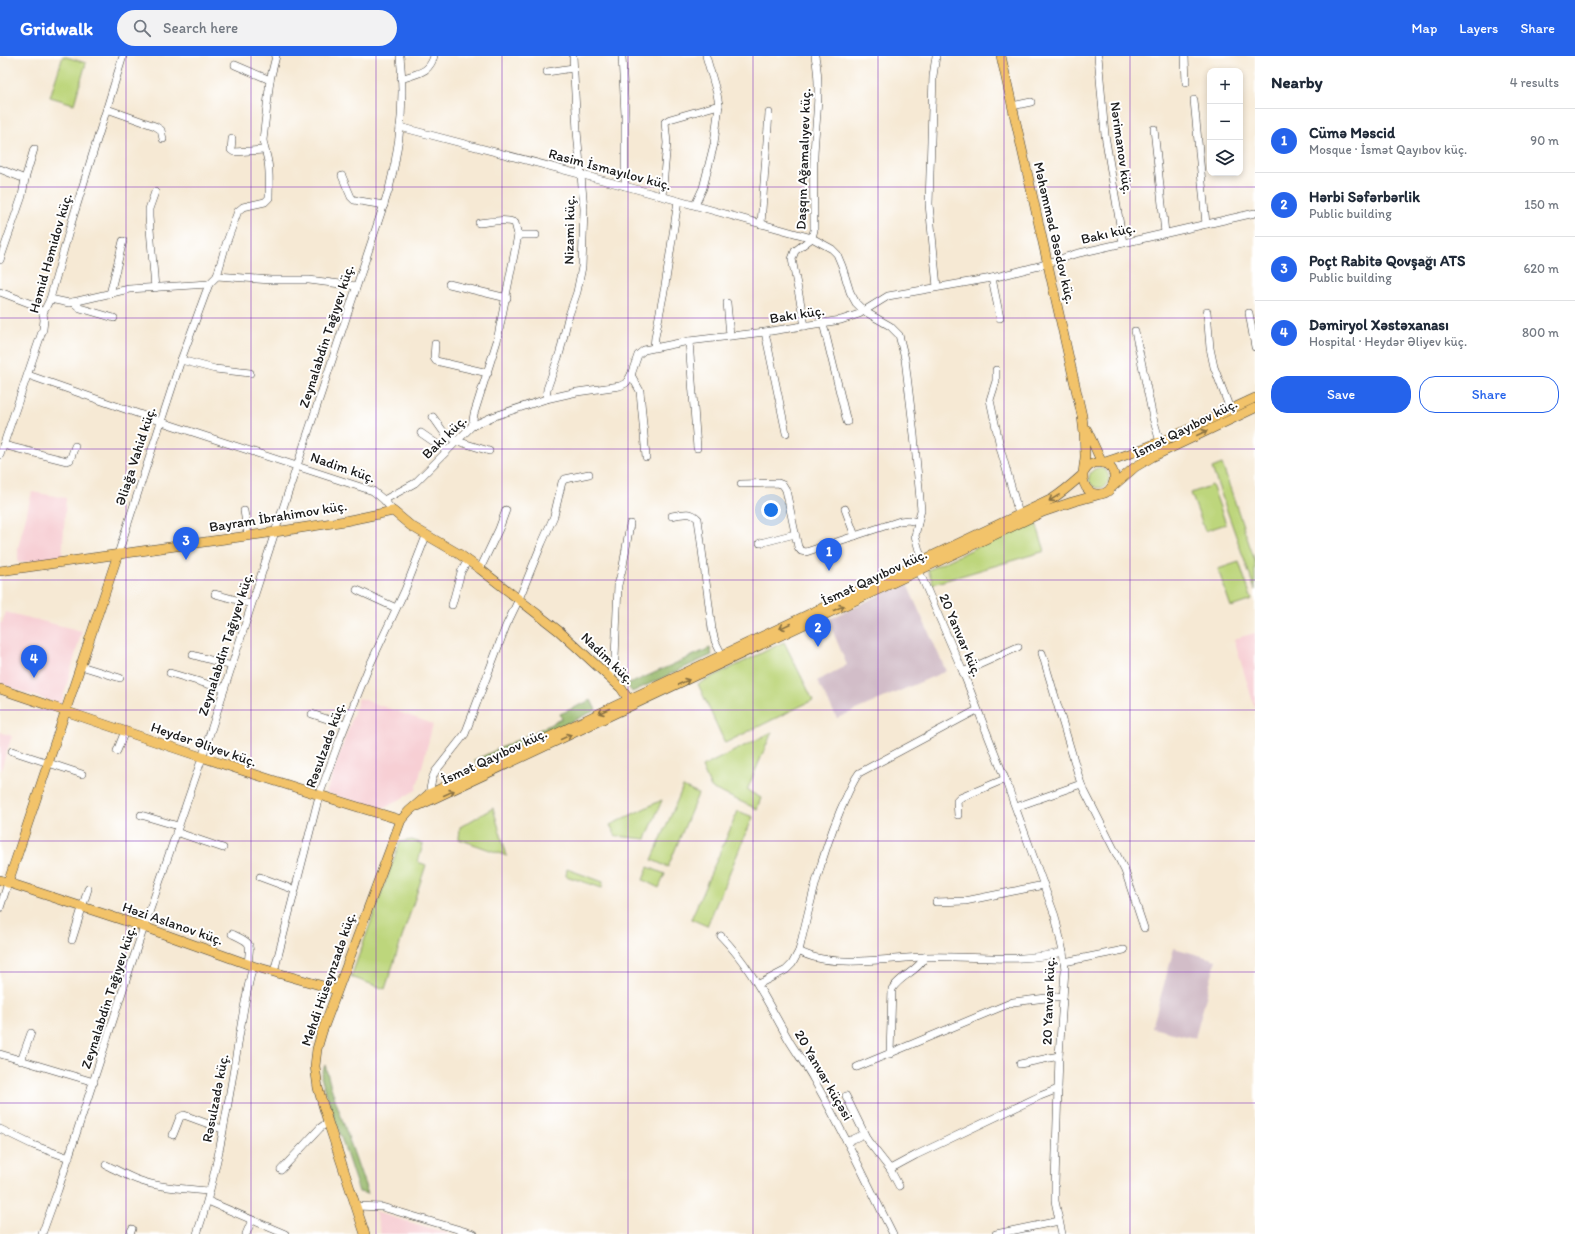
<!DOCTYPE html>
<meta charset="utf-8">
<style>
:root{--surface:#fff;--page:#f2f2f3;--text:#1f2937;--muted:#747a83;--line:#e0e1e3;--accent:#2563eb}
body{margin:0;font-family:Itim,sans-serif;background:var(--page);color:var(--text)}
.controls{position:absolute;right:12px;top:12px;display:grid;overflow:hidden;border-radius:8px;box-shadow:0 2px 6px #0003}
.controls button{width:36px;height:36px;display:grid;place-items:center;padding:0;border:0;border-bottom:1px solid var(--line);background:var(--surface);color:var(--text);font:20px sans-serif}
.you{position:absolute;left:771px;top:454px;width:14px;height:14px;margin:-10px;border:3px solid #fff;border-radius:50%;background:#1a73e8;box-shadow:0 0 0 6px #1a73e833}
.badge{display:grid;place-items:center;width:26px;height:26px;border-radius:50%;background:var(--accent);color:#fff;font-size:13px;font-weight:700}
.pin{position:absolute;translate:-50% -33px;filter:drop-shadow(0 1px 2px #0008)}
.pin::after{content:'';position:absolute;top:21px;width:14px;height:12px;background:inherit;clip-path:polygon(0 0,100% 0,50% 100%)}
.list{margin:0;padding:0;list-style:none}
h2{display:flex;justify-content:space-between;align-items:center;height:52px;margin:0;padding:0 16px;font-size:17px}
h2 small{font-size:13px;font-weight:400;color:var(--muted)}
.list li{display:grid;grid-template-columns:26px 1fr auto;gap:12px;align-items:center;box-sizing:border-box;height:64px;padding:0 16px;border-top:1px solid var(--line)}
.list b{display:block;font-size:15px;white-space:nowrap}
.list p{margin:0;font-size:13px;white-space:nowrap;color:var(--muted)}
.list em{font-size:13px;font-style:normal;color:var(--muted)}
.actions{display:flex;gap:8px;padding:12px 16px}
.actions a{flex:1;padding:9px 0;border:1px solid var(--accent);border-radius:16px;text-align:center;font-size:14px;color:var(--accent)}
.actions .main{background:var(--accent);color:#fff}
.icon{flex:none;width:22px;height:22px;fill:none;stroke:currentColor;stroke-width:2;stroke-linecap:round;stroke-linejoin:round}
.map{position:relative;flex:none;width:1255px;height:1178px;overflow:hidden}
header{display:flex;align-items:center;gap:24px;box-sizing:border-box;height:56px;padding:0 20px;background:var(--accent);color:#fff}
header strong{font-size:19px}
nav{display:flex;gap:22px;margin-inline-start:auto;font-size:14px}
.search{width:280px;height:36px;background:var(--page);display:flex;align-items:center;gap:10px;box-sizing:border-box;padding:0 14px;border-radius:22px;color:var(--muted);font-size:15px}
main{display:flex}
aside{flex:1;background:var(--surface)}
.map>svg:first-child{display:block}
</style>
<header>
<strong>Gridwalk</strong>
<div class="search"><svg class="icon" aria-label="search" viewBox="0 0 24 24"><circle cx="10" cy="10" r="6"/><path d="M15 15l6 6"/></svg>Search here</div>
<nav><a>Map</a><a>Layers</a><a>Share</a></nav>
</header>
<main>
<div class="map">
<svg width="1255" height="1178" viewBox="0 0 1255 1178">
<rect width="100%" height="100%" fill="#fff"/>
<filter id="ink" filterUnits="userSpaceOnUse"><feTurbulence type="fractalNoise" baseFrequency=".025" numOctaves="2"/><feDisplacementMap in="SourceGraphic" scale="8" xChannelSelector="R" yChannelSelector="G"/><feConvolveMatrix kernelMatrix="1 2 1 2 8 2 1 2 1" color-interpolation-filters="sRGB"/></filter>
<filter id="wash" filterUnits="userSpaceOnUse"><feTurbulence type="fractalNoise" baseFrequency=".012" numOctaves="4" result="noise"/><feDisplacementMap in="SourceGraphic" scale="16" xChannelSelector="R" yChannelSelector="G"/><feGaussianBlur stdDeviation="0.9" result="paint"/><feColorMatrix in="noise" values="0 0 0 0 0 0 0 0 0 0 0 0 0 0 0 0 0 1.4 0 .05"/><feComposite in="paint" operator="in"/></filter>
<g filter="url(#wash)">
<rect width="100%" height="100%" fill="#f6e9d4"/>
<g fill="#f7cfd4">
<path d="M32,436L66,442L62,502L18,507V492Z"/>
<path d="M5,556L82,575L61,649L0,628V567H2Z"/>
<path d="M1255,577V653L1234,583Z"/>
<path d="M359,642L433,668L416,734L383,753L326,737Z"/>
<path d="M0,676L12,680L0,716Z"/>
<path d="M375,1156L451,1178H381Z"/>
</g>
<g fill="#d2bdc8">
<path d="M906,526L946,615L837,662L817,625L847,609L828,564Z"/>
<path d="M1174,892L1216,904L1195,982L1152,972Z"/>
</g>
<g fill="#bdd67b" stroke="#6c794c">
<path d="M63,0L86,7L74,48L50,41Z"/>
<path d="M1222,408L1255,505V534L1212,412Z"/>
<circle cx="1099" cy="422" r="10"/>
<path d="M1212,429L1226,468L1205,475L1191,437Z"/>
<path d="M1035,464L1045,495L933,528L928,514Z"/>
<path d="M1239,506L1252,544L1231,551L1218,513Z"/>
<path d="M784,586L813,644L725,687L698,628Z"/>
<path d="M772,676L747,734L761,742L757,753L711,732L702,711Z"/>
<path d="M683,731L698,738L668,811L652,804Z"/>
<path d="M662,744L646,783L616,780L610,769Z"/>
<path d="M493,752L507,800L459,783L460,771Z"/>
<path d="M738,755L753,761L707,870L691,863Z"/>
<path d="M412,784L423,788L418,806L426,809L385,933L351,921L400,786Z"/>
<path d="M648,811L665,818L659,832L643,824Z"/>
<path d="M567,813L603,826L602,832L566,820Z"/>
</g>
<g fill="#96b76b" stroke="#596a44">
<path d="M710,592L712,599L632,636L627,629Z"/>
<path d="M591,644L596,654L477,710L475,704L562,663L560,658Z"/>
<path d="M325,1009L331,1031L368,1138L359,1136L321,1021Z"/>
</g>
</g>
<g filter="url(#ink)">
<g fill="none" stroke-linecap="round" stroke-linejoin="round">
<defs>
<g id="minor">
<path d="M622,0L625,59V130"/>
<path d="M936,0L933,20L929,148L937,231"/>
<path d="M1098,0L1105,79L1123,187"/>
<path d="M1185,0L1186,27"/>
<path d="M235,9L270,24"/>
<path d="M547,16L573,12"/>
<path d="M401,23C417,17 429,18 434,0"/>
<path d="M1194,44L1206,168"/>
<path d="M1012,50L1031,46"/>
<path d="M107,53L155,70L161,74L163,83"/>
<path d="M400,71L625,130L794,177L812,182L832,193L837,198L842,210L850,236L856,247L864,255L890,270L899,279L905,303L914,379L921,454L915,480L922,505"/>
<path d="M1154,73L1165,177"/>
<path d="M232,83L231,94L234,96L264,94"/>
<path d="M0,113L25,123"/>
<path d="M342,120L351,141L354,144L384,149"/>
<path d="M662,140L667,87L665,66L670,63L719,49"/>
<path d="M695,149L703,132L714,88L719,49L717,38L706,0"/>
<path d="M761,168L769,57"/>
<path d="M518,179H536"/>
<path d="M0,204L22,140L25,123L34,93"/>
<path d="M217,220L271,224H309L356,230"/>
<path d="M992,222L1000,262"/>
<path d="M449,228L507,242"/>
<path d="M155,232L149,161V153L155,136"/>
<path d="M0,236L34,249L43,257"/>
<path d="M110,238L123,185"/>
<path d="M50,243L69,247L129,233L209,228"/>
<path d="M73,246L80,252L114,262"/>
<path d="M727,247L730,279"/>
<path d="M1207,256L1210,292L1214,311L1230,353"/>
<path d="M1249,257L1255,291"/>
<path d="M823,267L847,366"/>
<path d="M805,270L792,203L795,195L812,182L814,174C814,149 813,125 814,100C815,66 822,35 815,0"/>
<path d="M1135,275L1153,362L1160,386"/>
<path d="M765,276L786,377"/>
<path d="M689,285L697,392"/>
<path d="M435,288L434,302L436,305L488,317"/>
<path d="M654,291L655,281L665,230L678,145"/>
<path d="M181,304L215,313L250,317"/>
<path d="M996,314V325L990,344L1001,395L1019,458"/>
<path d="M28,319L162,366L373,435L384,444L393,455"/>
<path d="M631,319L640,335L646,401"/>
<path d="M546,343L547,333L560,296L568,262L577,236L582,211L584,153L577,75L573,0"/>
<path d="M433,361L445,378L457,385L489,395"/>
<path d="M472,370L474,358L497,285L518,179L515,167C506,162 490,166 479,167"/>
<path d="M421,377L447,395"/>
<path d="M3,389L67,405L70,404L75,390"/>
<path d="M0,399L43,273L44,264L43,257L50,243L71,168L123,0"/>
<path d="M741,428L778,427L783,429L786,434L798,491L801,495L806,496L900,465L908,464L918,466"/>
<path d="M384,444L415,427L472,370L492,361L546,343L577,336L620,330L626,327L631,319L638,299L644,294L689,285L765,276L841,264L859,258L888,240L992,222L1039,210L1075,198L1255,157"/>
<path d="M845,453L855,480"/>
<path d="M244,455L248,479"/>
<path d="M672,460C682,458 691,455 698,463L712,573L715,585L722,599"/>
<path d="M760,487L795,478"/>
<path d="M118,498L181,304L209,228L217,220L226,188L238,155L243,151L265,146L269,142C269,130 270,118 268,106C267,99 264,92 263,84L270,24L276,0"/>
<path d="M480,513L499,473L506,454"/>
<path d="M919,515L963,616L1005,723L1055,860L1063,896L1065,914L1059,1000L1055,1127V1145L1062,1178"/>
<path d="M357,534L396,552"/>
<path d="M215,538L251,548"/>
<path d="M452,549L461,516L468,504"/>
<path d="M1042,597L1081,728L1125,815L1144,872"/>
<path d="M193,599L232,610"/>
<path d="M81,610L120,622"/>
<path d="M963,616L1018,591"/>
<path d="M170,617L224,633"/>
<path d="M611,623L615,602L618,529L623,510L630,468"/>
<path d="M312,658L345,669"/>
<path d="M12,695L82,718"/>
<path d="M117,695L125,675"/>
<path d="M429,738L432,723L435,716L465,678L506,570L519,543L542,487L554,460L562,426L565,423L589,418"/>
<path d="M1016,751L1081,728"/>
<path d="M141,759L178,770"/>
<path d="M958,759L957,745L960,742L1005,723"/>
<path d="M176,776L223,792"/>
<path d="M260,821L295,834"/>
<path d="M936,846L965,845L1044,829"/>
<path d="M0,852L8,827"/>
<path d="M232,878C253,888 250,886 248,908"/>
<path d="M721,880C752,912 768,948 790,986C798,999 807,1011 814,1024C843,1074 867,1127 893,1178"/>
<path d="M72,884L88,833"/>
<path d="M799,895C829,913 890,902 925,901C971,899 1018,908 1063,896"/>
<path d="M1064,906L1124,894"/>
<path d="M274,916L319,740L338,688L368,613L405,534L426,480"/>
<path d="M759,928L786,914L792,908L799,895C810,847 821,801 840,755C846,742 851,728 859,717L977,654"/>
<path d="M0,998L94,1026"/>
<path d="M890,998L892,933C901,919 917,916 925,901"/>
<path d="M21,1005L31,977"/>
<path d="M1020,1008L1059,1000"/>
<path d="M857,1011L1013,946L1063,940"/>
<path d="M846,1040L868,1085L890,1113L899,1130"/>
<path d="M0,1073L33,1089L69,1102"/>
<path d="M173,1079L180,1061L184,1059L222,1073"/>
<path d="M847,1086L864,1078"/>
<path d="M106,1109C117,1114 127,1120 138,1124C160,1132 186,1133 209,1135"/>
<path d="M890,1113L916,1099L1040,1040L1058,1033"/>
<path d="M281,1114L320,1072L328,1066"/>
<path d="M208,1145L285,1178"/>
<path d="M356,1150L382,1151L474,1178"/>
<path d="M42,1178L58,1134L130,912L202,702L275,476L389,133C400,90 405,44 400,0"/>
<path d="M130,1178L132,1173"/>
<path d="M197,1178C215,1125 225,1067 234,1012C240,978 244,943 253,910"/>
<path d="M246,1178L252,1164"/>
<path d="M996,1178L1059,1165"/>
</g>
<g id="major">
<path d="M1087,374L1102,407C1156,391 1205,365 1255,342"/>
<path d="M1112,431L1135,411L1152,401L1255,352"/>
<path d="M0,515L275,476L345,465L393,455L411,470L459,498L480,513L559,575L621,632L631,647"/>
<path d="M0,633C133,678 266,724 401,764"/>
<path d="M418,750L1043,456L1072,446L1101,438"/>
<path d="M0,824L144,871L253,910L337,934"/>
<path d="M8,827L118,498"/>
<path d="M365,1178L328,1066L318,1032L315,1010L317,993L322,976L401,764L409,755L429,738L1052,443C1063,436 1072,428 1081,420C1084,417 1085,413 1089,410C1093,407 1098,406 1103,407C1121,412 1116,440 1097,438C1091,438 1086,433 1084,427C1081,419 1085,408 1085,400C1085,386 1084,373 1082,360L1001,0"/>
</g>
</defs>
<use href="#minor" stroke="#3d3b38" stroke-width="8"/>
<use href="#major" stroke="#3d3b38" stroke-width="10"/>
<use href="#minor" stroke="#fff" stroke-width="7"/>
<use href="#major" stroke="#f2c36a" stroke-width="9"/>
</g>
<defs><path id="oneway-shaft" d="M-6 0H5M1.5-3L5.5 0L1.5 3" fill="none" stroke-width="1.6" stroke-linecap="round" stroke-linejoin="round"/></defs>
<g stroke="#877043">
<use href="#oneway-shaft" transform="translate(1202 377) rotate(-25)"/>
<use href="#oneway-shaft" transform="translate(1054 442) rotate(149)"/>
<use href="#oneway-shaft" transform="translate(839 552) rotate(-25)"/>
<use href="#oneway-shaft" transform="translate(785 570) rotate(155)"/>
<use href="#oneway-shaft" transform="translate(684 626) rotate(-25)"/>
<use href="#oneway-shaft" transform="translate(604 655) rotate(155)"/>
<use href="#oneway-shaft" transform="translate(566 681) rotate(-25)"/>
<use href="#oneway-shaft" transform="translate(449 737) rotate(-25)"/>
</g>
</g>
<path fill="none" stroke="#7b2cbf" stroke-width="1" stroke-opacity="0.55" d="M126,0V1178M251,0V1178M376,0V1178M502,0V1178M628,0V1178M753,0V1178M878,0V1178M1004,0V1178M1130,0V1178M0,131H1255M0,262H1255M0,393H1255M0,524H1255M0,654H1255M0,785H1255M0,916H1255M0,1047H1255"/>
<g text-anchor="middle" stroke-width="4" stroke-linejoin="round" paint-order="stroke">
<g font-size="14" fill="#1c1c1c" stroke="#fff">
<text transform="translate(1122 92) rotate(82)" y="5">Nərimanov küç.</text>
<text transform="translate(803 103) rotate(-88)" y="5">Daşqın Ağamalıyev küç.</text>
<text transform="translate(610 113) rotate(15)" y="5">Rasim İsmayılov küç.</text>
<text transform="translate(569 174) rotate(-89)" y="5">Nizami küç.</text>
<text transform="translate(1055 177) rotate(77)" y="5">Məhəmməd Əsədov küç.</text>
<text transform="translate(1108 177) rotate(-13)" y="5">Bakı küç.</text>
<text transform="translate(50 197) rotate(-74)" y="5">Həmid Həmidov küç.</text>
<text transform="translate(797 258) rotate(-9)" y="5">Bakı küç.</text>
<text transform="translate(326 280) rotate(-72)" y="5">Zeynalabdin Tağıyev küç.</text>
<text transform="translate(1185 372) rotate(-27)" y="5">İsmət Qayıbov küç.</text>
<text transform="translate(444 381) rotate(-44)" y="5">Bakı küç.</text>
<text transform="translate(135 400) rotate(-72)" y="5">Əliağa Vahid küç.</text>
<text transform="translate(343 411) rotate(19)" y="5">Nadim küç.</text>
<text transform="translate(278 460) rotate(-9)" y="5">Bayram İbrahimov küç.</text>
<text transform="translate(874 521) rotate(-25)" y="5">İsmət Qayıbov küç.</text>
<text transform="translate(961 579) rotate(67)" y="5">20 Yanvar küç.</text>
<text transform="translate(225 588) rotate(-72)" y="5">Zeynalabdin Tağıyev küç.</text>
<text transform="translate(608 602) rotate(44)" y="5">Nadim küç.</text>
<text transform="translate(204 688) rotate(19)" y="5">Heydər Əliyev küç.</text>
<text transform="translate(325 689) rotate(-70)" y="5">Rəsulzadə küç.</text>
<text transform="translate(494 700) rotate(-25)" y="5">İsmət Qayıbov küç.</text>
<text transform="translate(173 867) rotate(19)" y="5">Həzi Aslanov küç.</text>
<text transform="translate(328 923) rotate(-71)" y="5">Mehdi Hüseynzadə küç.</text>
<text transform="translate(108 941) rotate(-72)" y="5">Zeynalabdin Tağıyev küç.</text>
<text transform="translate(1048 945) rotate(-88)" y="5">20 Yanvar küç.</text>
<text transform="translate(824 1019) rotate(60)" y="5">20 Yanvar küçəsi</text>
<text transform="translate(215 1042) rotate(-79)" y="5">Rəsulzadə küç.</text>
</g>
</g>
</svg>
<div class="controls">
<button>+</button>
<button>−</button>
<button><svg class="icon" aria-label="layers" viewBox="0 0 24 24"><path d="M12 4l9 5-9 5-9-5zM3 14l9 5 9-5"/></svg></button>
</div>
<div class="you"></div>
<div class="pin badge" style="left:829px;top:515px">1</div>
<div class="pin badge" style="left:818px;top:591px">2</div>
<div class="pin badge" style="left:186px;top:504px">3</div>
<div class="pin badge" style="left:34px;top:622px">4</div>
</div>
<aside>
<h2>Nearby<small>4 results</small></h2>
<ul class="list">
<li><span class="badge">1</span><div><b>Cümə Məscid</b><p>Mosque · İsmət Qayıbov küç.</p></div><em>90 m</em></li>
<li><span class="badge">2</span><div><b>Hərbi Səfərbərlik</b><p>Public building</p></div><em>150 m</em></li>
<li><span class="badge">3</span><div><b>Poçt Rabitə Qovşağı ATS</b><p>Public building</p></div><em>620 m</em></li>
<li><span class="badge">4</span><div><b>Dəmiryol Xəstəxanası</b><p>Hospital · Heydər Əliyev küç.</p></div><em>800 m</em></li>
</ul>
<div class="actions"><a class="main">Save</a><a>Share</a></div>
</aside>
</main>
